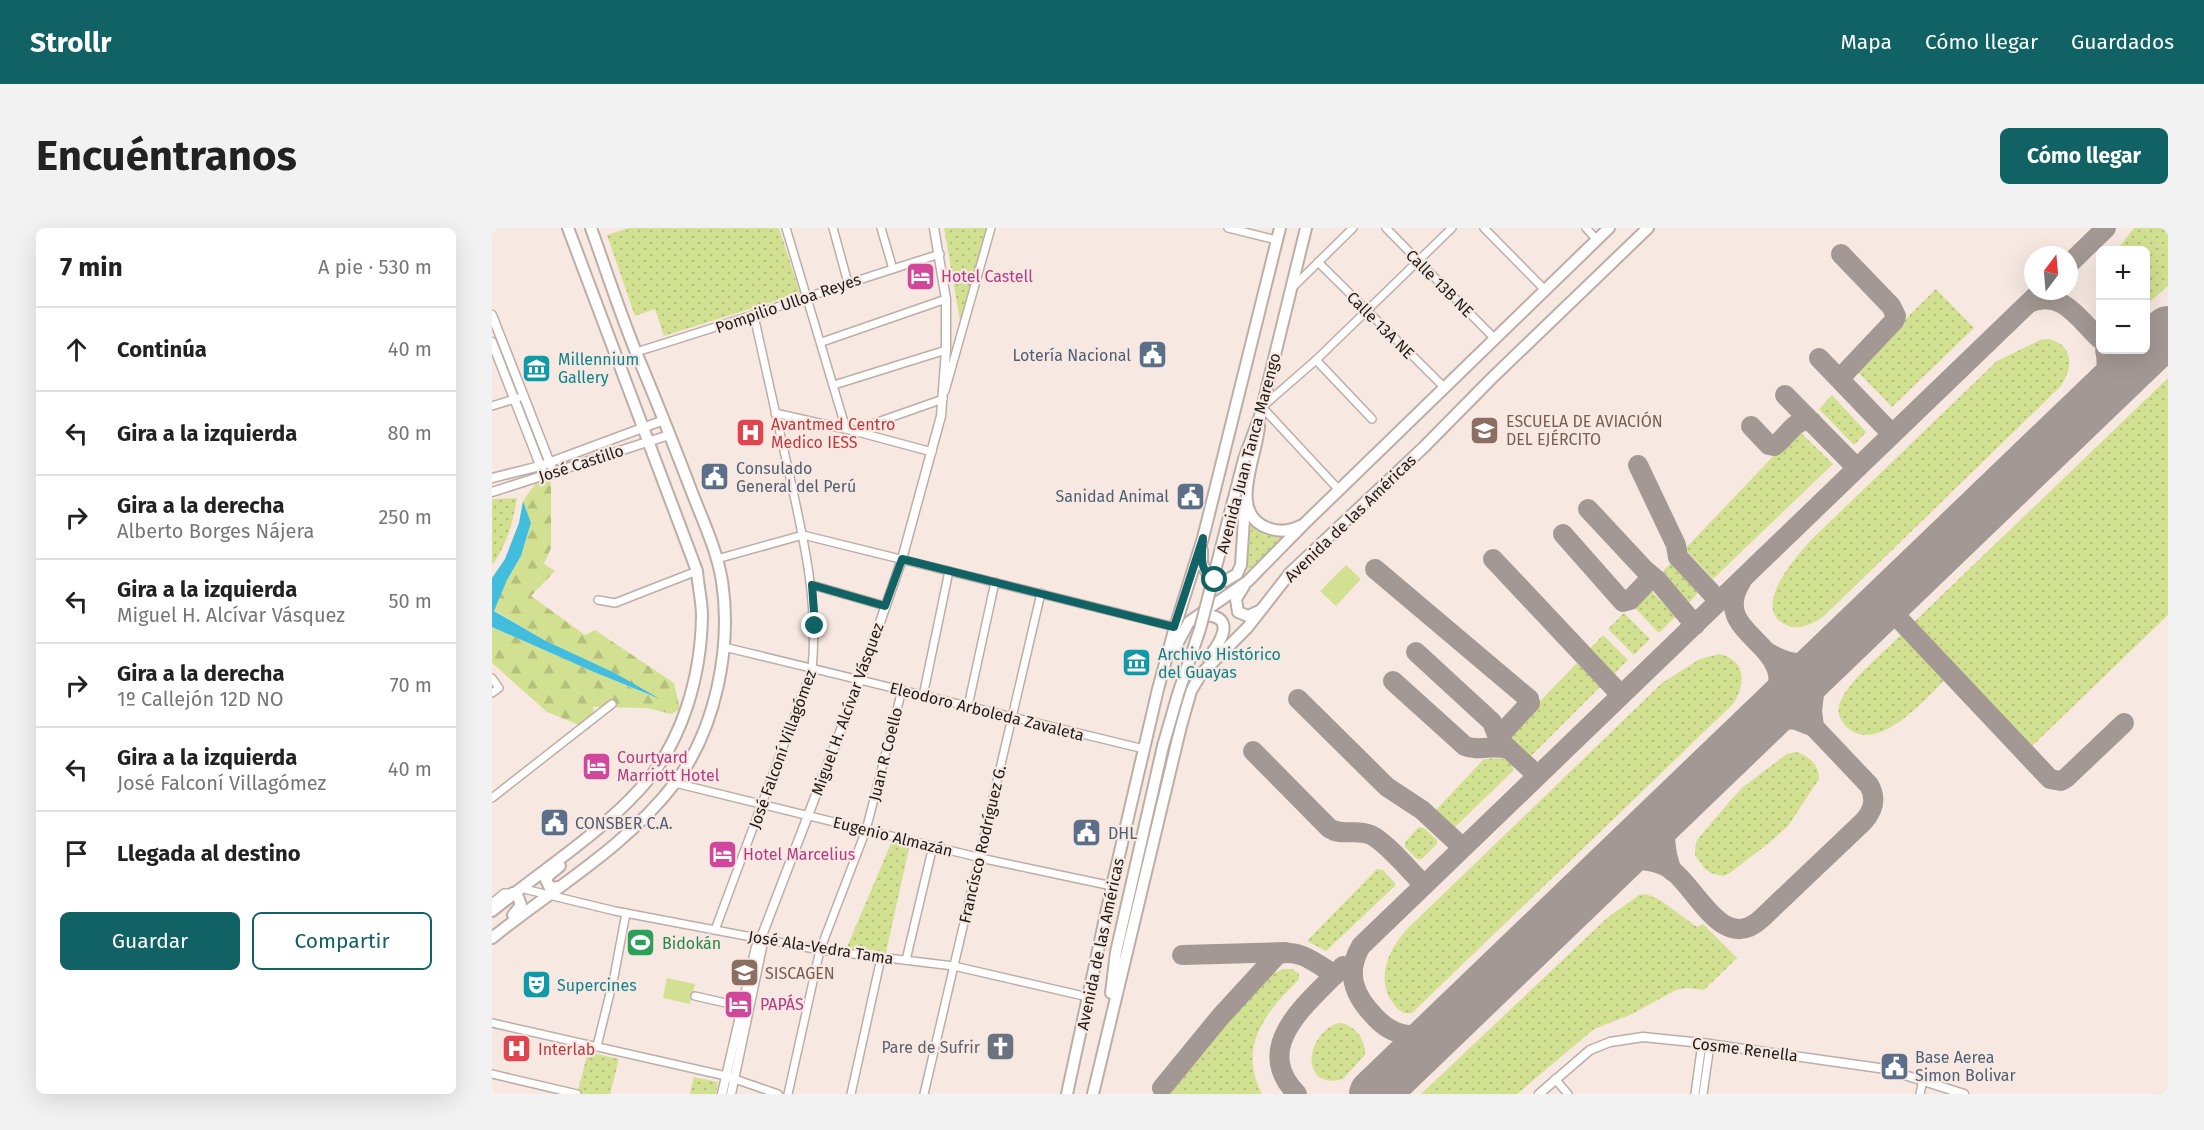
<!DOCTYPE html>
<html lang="es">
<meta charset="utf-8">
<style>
:root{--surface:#fff;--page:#f2f2f2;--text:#222;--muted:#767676;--line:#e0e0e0;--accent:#116264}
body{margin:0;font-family:"Fira Sans",sans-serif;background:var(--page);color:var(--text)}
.controls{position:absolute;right:18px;top:18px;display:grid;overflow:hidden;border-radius:9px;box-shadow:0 6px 24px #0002}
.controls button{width:54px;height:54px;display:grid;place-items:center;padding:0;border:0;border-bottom:2px solid var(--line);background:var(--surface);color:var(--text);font:30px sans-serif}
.compass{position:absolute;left:1532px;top:18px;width:54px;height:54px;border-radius:50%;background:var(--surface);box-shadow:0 6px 24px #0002;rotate:16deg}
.stop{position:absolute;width:18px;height:18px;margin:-14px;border:4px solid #116264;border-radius:50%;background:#fff}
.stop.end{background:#116264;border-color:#fff;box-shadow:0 2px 6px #0008}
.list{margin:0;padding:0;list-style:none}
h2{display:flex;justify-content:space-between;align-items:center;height:78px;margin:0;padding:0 24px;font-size:26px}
h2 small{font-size:20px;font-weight:400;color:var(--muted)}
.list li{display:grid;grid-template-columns:39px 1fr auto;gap:18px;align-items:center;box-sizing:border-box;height:84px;padding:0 24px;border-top:2px solid var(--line)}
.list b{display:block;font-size:22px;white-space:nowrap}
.list p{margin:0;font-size:20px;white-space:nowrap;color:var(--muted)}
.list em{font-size:20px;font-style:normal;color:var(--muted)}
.actions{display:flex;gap:12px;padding:18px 24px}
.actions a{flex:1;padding:14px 0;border:2px solid var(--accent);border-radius:9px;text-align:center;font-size:21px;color:var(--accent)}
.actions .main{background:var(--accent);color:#fff}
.icon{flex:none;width:33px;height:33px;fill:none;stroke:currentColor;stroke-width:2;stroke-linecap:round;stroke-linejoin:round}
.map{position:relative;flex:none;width:1676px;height:866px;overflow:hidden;border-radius:9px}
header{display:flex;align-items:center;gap:36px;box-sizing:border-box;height:84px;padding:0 30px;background:var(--accent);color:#fff}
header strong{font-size:28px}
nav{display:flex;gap:33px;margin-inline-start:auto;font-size:21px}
.intro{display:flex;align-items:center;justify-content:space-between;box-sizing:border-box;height:144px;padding:0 36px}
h1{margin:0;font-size:42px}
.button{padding:15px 27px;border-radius:9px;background:var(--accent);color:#fff;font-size:21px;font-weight:700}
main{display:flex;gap:36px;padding:0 36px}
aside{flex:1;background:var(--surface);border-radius:9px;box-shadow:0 6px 24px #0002}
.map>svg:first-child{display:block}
</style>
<header>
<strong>Strollr</strong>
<nav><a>Mapa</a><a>Cómo llegar</a><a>Guardados</a></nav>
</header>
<div class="intro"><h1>Encuéntranos</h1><a class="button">Cómo llegar</a></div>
<main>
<aside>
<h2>7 min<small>A pie · 530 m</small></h2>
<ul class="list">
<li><svg class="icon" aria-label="ahead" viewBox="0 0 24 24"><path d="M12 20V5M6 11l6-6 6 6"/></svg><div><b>Continúa</b></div><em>40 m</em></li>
<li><svg class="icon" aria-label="left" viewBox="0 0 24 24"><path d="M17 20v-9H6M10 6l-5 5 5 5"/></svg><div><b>Gira a la izquierda</b></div><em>80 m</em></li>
<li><svg class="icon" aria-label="right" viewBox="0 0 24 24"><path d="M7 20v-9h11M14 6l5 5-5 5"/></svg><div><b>Gira a la derecha</b><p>Alberto Borges Nájera</p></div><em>250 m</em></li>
<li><svg class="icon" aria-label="left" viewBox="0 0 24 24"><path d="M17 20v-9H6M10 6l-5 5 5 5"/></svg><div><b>Gira a la izquierda</b><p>Miguel H. Alcívar Vásquez</p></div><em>50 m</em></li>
<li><svg class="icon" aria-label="right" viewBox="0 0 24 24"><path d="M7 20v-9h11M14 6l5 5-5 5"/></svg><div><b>Gira a la derecha</b><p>1º Callejón 12D NO</p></div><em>70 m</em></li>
<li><svg class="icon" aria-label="left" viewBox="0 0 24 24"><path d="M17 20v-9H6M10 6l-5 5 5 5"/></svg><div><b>Gira a la izquierda</b><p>José Falconí Villagómez</p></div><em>40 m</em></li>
<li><svg class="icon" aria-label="arrive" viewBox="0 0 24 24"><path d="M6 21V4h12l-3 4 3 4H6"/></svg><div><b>Llegada al destino</b></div></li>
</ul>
<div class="actions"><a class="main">Guardar</a><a>Compartir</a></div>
</aside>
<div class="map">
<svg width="1676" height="866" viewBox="0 0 1676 866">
<defs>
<pattern id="grass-dots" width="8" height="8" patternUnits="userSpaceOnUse" patternTransform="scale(1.5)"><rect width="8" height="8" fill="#d2e191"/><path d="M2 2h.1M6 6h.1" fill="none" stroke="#b4c07c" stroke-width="1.8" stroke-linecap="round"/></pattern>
<pattern id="forest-firs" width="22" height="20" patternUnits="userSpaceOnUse" patternTransform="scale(1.5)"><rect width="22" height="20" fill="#d2e191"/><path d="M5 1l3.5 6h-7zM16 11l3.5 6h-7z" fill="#b4c07c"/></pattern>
</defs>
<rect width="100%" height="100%" fill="#f7e9e1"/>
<path fill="#f2dae6" d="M17,810L36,814L32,833L13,828Z"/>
<g fill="url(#grass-dots)">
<path d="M136,0H287L308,65L172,108L163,81L143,88L115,7Z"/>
<path d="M452,0H495L470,104Z"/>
<path d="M1642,0H1676V58L1654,77V22H1625Z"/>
<path d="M1444,61L1482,100L1400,179L1363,141Z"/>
<path d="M1557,111C1583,118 1581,141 1568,159L1331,389C1319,397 1306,403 1292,396C1259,378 1306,326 1321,310L1505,133L1548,112Z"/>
<path d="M1676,150V387L1538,520L1421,395Z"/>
<path d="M1340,167L1374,204L1362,217L1327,181Z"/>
<path d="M1306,202L1341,236L1221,351L1193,321Z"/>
<path d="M25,270C21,294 15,317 0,337V271Z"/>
<path d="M759,296L771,306L790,310L755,343Z"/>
<path d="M1180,334L1181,338L1205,364V366L1198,374L1196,373L1171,343Z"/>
<path d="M1157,361L1184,388L1167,405L1140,377Z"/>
<path d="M1132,385L1158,411L1142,427L1116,401Z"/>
<path d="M1410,406L1453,452C1431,473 1382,531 1352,496C1345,487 1345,479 1350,470C1361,449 1393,423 1410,406Z"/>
<path d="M1111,407L1136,432L1121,447L1096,423Z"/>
<path d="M1227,426C1255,432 1254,456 1241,476L920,785C911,787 906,782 901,775C883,751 897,721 914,702L1170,455L1208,431Z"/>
<path d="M1085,435L1109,458L1034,533L1011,511Z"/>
<path d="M1303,524C1317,527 1327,537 1327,551L1296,598L1278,614L1238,645L1231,648L1219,645L1213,641L1203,627V620L1205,612L1237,574L1251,559L1295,526Z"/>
<path d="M1009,530L1018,534L1022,542L961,601L942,584L992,531Z"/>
<path d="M927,599L932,600L945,612V616L930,631H925L913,619V614Z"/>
<path d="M400,613L418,616L394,724L355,719Z"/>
<path d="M885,641L891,642L903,655V658L834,723L815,713Z"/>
<path d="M1154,666L1168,672L1205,699L1211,696L1245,730L1212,762L1195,760L1184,762L1138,787L1102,801L1025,866H929L1115,690L1147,667Z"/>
<path d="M791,741H800L807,746V751C774,785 745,817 770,866H668L778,747Z"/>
<path d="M846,795C862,795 874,812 873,827L851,851C809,863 811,808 846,795Z"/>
<path d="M96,824L127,831L118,866H85Z"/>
<path d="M202,849L226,854L224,866H198Z"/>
</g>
<path fill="url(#forest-firs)" d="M59,252V320L52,336L63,343L39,368L93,407L103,402L182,455L188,481L179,486L155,480L101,479L103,492L97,501L55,484L0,435V399L102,444L162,469L123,445L52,412L2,382L15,352L29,328L39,296L31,273L43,256Z"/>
<g fill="#d2e191">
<path d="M854,337L869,351L844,378L828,363Z"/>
<path d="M175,750L203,756L198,776L171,770Z"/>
</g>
<path fill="#43bdde" d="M31,273L39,295L29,328L15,352L2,383L52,412L123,445L168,471L102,444L0,399V350L13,331L27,295Z"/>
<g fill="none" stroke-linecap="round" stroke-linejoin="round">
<g stroke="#a39893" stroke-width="20">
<path d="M1349,26L1399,78L1404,88L1402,93L1352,146L1350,152L1353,157"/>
<path d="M1577,36L1614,0"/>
<path d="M1537,75C1570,60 1587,92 1608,111"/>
<path d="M1654,116L1676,103"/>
<path d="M1327,130L1400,206"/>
<path d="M1293,167L1365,240"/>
<path d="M1599,177C1611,160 1618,143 1613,122"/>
<path d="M1259,198L1277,217L1282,218C1294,211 1304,187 1320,194"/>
<path d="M1146,237L1184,317L1186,329L1227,373"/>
<path d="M1096,281L1152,341L1166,353L1203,397"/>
<path d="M1071,306L1131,374L1138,372L1157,352H1165"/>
<path d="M1001,331L1129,467"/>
<path d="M883,341L1037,471L1038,475L1010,505L1009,515"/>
<path d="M1249,354C1213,412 1324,415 1273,489"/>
<path d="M1392,375L1558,551L1569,553L1574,550L1632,495"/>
<path d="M924,424L1000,494L1007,512L1045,547"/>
<path d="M1277,425C1300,439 1319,438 1342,423"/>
<path d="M901,453L973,518C987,524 1001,516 1016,521"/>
<path d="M806,471L895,559L930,582L970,619"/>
<path d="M1273,489L1304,492L1322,499"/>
<path d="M761,523L837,600C850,609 864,600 879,607C894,614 919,644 932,657"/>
<path d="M1175,584C1172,605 1172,623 1180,643"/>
<path d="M1126,631C1144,632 1166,631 1181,643C1207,664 1232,726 1270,690L1371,594C1381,583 1385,571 1377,557L1322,499L1320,483L1325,440"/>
<path d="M690,727L794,724"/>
<path d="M959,792C946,801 932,808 915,807C902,805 892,799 883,789C862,768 853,745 869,718L1549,63"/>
<path d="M670,860L729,788L785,727C806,719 825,736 843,747"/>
<path d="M805,866C757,817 819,773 851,738"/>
</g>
<path stroke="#a39893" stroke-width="50" d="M882,866L1676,103"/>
<defs>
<g id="minor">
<path d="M294,0L354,201"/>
<path d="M341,0L356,55"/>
<path d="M389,0L401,41"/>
<path d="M736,0L785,12"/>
<path d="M894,0L1003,111"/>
<path d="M992,0L1053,62"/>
<path d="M1094,0L1105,12"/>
<path d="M826,34L953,160"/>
<path d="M800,60L861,0"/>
<path d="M330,114L454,71"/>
<path d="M144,124C246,93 346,58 448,26"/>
<path d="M824,132L880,191"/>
<path d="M342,157L454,122"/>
<path d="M453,163L499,0"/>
<path d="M0,178L26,170"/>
<path d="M283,185L362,203L440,224"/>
<path d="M363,202L451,171"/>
<path d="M847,262L770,179L824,132L960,0"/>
<path d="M225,331L311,307L683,399"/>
<path d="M320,357L393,378"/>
<path d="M106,372L123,375L205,343"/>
<path d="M232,419L652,521"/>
<path d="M0,450L7,460L0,465"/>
<path d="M431,468L457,343"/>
<path d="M476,478L503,354"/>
<path d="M183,555L493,631L620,658"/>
<path d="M0,570L120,476"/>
<path d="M28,660L123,683L328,722L462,738L596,769"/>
<path d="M0,675L12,665H21"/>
<path d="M223,702L320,441C327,371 310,304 295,236C284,187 273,137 262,88"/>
<path d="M414,732L441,618"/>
<path d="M203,768L251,779"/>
<path d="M0,795L234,848L286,866"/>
<path d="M105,818L122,749L134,685"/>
<path d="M0,846L85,866"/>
<path d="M1063,851L1076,866"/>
<path d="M296,866L328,722L374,602L410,462"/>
<path d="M359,866L389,730"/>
<path d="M432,866L549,365"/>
<path d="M1203,866L1210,815"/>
<path d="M1211,866L1218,817"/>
<path d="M1428,866L1431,852"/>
</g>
<g id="tertiary">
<path d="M0,87L59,238"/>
<path d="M0,114L50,242"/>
<path d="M0,250L48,238L172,192"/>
<path d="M0,264L177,207"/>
<path d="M230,866L264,719L269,710L368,452L410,331L449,188L454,122V71L442,0"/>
<path d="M239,866L270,719L269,711"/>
<path d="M1047,866L1098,822L1118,814L1151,809L1210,815L1394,841L1472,866"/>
</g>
<g id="primary">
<path d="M767,198C765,229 735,286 776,300C787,304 797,304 808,298"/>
<path d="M752,231L768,188L814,0"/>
<path d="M710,322V336L718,350L733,353L745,346L749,337L753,276"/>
<path d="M752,358L744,371L746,384L756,388L767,383"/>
<path d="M706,390C722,384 738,391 729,410C726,417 721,424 716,430"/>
<path d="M682,422L697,394L756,353L813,295L1117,0"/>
<path d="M67,659L58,660L54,652L57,647L68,638"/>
<path d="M21,665L26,669L29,677L21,687"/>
<path d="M0,683C49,643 105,608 148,561C190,516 209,449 210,388C210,373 206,358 205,343L76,0"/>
<path d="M0,710C62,660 134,619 183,555C224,501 240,419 230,353C225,323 212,295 201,267C185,225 168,182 151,141C131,95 116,47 99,0"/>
<path d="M619,765L624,724L671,518"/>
<path d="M575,866L620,658L666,461L683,399L711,310L788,0"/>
<path d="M601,866L689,498L699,463L709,446L755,400L798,345L932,219L1000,150L1156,0"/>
</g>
</defs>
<use href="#minor" stroke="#bcaea7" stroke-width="10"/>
<use href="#tertiary" stroke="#bcaea7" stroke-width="11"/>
<use href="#primary" stroke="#bcaea7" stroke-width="14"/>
<use href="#minor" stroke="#fff" stroke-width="7"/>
<use href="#tertiary" stroke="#fff" stroke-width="8"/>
<use href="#primary" stroke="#fff" stroke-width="10"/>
<defs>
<path id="primary-bridge" d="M671,518L686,466L708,401L752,231"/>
</defs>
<use href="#primary-bridge" stroke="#bcaea7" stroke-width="14" stroke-linecap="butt"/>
<use href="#primary-bridge" stroke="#fff" stroke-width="10"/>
</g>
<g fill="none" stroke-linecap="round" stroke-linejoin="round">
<path stroke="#116264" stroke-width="8" d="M323,398L320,357L393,378L410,331L682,399L711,310C710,326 706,344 723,352"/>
</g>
<defs>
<symbol id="hotel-square" viewBox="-11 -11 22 22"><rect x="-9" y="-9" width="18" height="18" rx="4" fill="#d1479c" stroke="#f7e9e1"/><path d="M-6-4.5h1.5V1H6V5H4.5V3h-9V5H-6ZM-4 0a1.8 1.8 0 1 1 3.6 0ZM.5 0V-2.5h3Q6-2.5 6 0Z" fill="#fff"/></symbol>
<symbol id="civic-square" viewBox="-11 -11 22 22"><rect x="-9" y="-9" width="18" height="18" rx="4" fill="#5c6f8a" stroke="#f7e9e1"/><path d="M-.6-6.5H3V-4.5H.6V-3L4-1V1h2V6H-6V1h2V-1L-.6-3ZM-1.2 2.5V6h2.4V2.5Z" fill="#fff"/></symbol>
<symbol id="museum-square" viewBox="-11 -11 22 22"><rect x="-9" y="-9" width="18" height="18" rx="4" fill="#0f9aa8" stroke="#f7e9e1"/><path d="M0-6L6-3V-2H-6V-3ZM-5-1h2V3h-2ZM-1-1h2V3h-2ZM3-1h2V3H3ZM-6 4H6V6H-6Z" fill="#fff"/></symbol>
<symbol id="school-square" viewBox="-11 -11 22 22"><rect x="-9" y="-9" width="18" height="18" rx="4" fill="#8d6e63" stroke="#f7e9e1"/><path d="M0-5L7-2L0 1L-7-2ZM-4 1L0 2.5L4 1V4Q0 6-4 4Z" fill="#fff"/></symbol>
<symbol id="hospital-square" viewBox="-11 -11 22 22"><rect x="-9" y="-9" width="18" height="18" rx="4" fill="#e0444e" stroke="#f7e9e1"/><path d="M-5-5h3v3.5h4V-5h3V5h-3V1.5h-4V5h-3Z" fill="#fff"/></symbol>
<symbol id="stadium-square" viewBox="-11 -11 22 22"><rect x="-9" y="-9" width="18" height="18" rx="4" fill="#2e9e5b" stroke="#f7e9e1"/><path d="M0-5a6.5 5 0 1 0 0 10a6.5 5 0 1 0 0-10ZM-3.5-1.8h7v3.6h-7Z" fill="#fff"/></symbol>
<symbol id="theatre-square" viewBox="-11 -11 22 22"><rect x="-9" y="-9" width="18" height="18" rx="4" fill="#0f9aa8" stroke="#f7e9e1"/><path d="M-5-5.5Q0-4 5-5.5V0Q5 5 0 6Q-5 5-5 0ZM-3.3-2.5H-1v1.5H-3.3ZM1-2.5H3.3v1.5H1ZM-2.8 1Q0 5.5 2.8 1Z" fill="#fff"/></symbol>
<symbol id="church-square" viewBox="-11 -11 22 22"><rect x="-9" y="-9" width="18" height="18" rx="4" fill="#6b7280" stroke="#f7e9e1"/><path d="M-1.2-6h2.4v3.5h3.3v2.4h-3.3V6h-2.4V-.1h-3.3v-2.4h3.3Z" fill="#fff"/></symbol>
</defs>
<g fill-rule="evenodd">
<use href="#hotel-square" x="412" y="32" width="33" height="33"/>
<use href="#civic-square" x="644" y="110" width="33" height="33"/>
<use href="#museum-square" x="28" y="124" width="33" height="33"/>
<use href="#school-square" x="976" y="186" width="33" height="33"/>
<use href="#hospital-square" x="242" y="188" width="33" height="33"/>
<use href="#civic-square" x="206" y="232" width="33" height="33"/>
<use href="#civic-square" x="682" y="252" width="33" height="33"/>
<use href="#museum-square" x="628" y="418" width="33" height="33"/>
<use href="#hotel-square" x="88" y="522" width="33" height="33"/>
<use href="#civic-square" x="46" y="578" width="33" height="33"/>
<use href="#civic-square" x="578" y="588" width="33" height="33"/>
<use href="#hotel-square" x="214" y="610" width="33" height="33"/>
<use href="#stadium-square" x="132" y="698" width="33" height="33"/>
<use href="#school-square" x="236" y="728" width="33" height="33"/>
<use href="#theatre-square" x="28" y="740" width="33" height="33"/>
<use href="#hotel-square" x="230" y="760" width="33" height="33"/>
<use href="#church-square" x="492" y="802" width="33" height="33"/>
<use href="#hospital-square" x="8" y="804" width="33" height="33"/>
<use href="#civic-square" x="1386" y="822" width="33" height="33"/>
</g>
<g text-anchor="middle" stroke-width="4.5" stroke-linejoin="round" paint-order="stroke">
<g font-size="16" fill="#b23c85" stroke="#f7e9e1" text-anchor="start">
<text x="449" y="54">Hotel Castell</text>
<text x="125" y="535">Courtyard<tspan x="125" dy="18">Marriott Hotel</tspan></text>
<text x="251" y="632">Hotel Marcelius</text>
<text x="268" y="782">PAPÁS</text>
</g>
<g font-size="16" fill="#201b19" stroke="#f7e9e1">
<text transform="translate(948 55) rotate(45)" y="6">Calle 13B NE</text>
<text transform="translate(296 75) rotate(-19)" y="6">Pompilio Ulloa Reyes</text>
<text transform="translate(889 97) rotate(45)" y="6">Calle 13A NE</text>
<text transform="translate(756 225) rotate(-75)" y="6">Avenida Juan Tanca Marengo</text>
<text transform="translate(89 235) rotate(-18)" y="6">José Castillo</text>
<text transform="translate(858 290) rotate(-44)" y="6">Avenida de las Américas</text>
<text transform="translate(355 481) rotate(-70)" y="6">Miguel H. Alcívar Vásquez</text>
<text transform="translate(495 483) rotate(14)" y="6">Eleodoro Arboleda Zavaleta</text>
<text transform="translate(290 521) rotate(-70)" y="6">José Falconí Villagómez</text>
<text transform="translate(393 526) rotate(-76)" y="6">Juan R Coello</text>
<text transform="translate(401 608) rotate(14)" y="6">Eugenio Almazán</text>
<text transform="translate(490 616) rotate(-77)" y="6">Francísco Rodríguez G.</text>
<text transform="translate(608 716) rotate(-78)" y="6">Avenida de las Américas</text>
<text transform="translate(329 719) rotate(9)" y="6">José Ala-Vedra Tama</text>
<text transform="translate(1253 821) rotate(7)" y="6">Cosme Renella</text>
</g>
<g font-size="16" fill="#4e5e75" stroke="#f7e9e1" text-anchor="start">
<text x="639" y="133" text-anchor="end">Lotería Nacional</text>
<text x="244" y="246">Consulado<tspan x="244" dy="18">General del Perú</tspan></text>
<text x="677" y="274" text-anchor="end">Sanidad Animal</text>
<text x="83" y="601">CONSBER C.A.</text>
<text x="616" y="611">DHL</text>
<text x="1423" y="835">Base Aerea<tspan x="1423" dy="18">Simon Bolivar</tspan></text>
</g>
<g font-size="16" fill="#0d838f" stroke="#f7e9e1" text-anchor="start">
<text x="66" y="137">Millennium<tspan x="66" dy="18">Gallery</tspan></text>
<text x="666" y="432">Archivo Histórico<tspan x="666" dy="18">del Guayas</tspan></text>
<text x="65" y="763">Supercines</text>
</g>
<g font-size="16" fill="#785e54" stroke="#f7e9e1" text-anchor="start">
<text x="1014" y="199">ESCUELA DE AVIACIÓN<tspan x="1014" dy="18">DEL EJÉRCITO</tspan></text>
<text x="273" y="751">SISCAGEN</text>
</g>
<g font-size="16" fill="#be3a42" stroke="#f7e9e1" text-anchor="start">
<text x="279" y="202">Avantmed Centro<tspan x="279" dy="18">Medico IESS</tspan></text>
<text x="46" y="827">Interlab</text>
</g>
<g font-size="16" fill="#27864d" stroke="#f7e9e1" text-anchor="start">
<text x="170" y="721">Bidokán</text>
</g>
<g font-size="16" fill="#5b616d" stroke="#f7e9e1" text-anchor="end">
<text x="488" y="825">Pare de Sufrir</text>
</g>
</g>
</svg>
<div class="controls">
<button>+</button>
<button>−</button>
</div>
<svg class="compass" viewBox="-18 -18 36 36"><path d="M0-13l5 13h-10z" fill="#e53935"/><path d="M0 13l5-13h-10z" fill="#767676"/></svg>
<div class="stop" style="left:723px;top:352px"></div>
<div class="stop end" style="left:323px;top:398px"></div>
</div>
</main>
